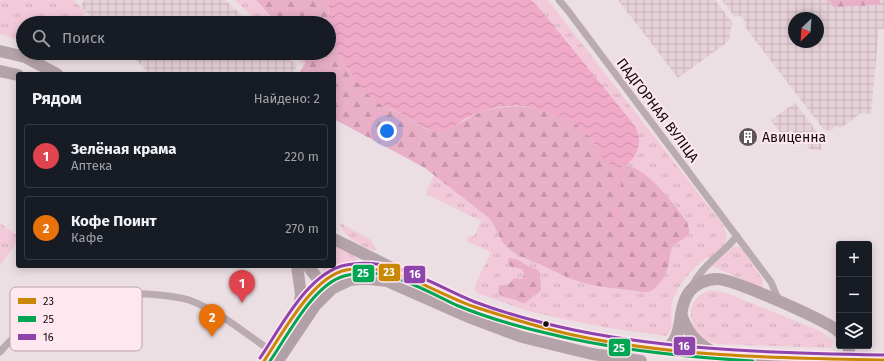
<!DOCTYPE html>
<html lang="ru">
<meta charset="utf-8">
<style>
:root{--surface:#171b24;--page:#242831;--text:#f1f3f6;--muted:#9ea1a6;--line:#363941;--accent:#8c9099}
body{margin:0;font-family:"Fira Sans",sans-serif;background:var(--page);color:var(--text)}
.controls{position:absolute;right:12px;bottom:12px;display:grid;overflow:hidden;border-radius:4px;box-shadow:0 2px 10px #0003}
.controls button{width:36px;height:36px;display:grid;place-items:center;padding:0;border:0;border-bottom:1px solid var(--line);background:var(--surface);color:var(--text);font:20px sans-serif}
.compass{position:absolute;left:788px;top:12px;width:36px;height:36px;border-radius:50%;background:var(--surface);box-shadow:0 2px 10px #0003;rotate:205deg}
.you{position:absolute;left:387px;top:131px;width:14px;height:14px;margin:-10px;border:3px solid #fff;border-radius:50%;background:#1a73e8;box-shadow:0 0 0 6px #1a73e833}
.badge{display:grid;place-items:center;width:26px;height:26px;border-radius:50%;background:var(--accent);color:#fff;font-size:13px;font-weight:700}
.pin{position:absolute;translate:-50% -33px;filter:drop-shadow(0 1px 2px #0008)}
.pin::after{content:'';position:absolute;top:21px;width:14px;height:12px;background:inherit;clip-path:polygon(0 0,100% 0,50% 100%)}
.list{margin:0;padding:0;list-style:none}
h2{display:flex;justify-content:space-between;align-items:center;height:52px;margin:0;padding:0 16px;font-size:17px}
h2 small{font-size:13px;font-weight:400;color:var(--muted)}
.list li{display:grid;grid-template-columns:26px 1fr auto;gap:12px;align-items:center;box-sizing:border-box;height:64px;margin:0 8px 8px;padding:0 8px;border:1px solid var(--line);border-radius:4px}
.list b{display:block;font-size:15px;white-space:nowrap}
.list p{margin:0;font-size:13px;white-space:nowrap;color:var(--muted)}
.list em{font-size:13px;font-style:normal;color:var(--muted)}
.icon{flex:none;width:22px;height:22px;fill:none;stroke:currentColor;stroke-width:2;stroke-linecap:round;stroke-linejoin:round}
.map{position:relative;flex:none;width:884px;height:361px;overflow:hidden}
.search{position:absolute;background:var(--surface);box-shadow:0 2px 10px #0003;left:16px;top:16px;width:320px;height:44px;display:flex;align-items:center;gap:10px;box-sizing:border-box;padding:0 14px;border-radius:22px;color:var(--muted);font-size:15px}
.panel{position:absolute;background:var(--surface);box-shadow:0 2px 10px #0003;left:16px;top:72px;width:320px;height:196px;border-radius:4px}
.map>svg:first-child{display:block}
</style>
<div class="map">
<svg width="884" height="361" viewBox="0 0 884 361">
<defs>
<pattern id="industrial-grid" width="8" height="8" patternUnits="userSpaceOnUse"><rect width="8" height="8" fill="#e7d1d8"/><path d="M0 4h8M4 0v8" fill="none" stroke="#c5b2b8"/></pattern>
<pattern id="grass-tufts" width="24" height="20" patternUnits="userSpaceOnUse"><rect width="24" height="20" fill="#f2c9d9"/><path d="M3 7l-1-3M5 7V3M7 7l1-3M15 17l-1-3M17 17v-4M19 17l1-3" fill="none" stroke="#cfabb9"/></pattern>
<pattern id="forest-firs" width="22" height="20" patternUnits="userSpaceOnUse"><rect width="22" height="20" fill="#e8afc6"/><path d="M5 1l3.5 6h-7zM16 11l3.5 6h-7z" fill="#c695a9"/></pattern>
<pattern id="water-waves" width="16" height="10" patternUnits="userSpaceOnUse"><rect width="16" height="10" fill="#f0aac8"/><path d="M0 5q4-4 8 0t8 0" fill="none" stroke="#cd91ab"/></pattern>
</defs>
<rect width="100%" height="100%" fill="#ecdfe3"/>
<g fill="url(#industrial-grid)" fill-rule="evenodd">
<path d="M85,0H225L250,23H98L80,6Z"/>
<path d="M618,0H715L732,22L729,41L678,78Z"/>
<path d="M722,0H829L833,7L880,5V0H884V29H879L871,114L861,113L841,128L836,126L831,131L824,130L745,27V21L739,15L735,17ZM794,18H818V42H794Z"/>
<path d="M129,53H283L297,66L292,74H150Z"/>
<path d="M795,103L821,137V150L810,149L804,141L802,143L791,130L782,136L771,120Z"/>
</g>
<g fill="url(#grass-tufts)">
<path d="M0,0H73L86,12L76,23H23V42L0,34Z"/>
<path d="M235,0H256L276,23H259Z"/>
<path d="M531,0H548L720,221C734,240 723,247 709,259L706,258C691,270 678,284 672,303C669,313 676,329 666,336L609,328L558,318L528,311L477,293L475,290V285L491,252L466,241L468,237L474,236L481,221L428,195L426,192L434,175L489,218L504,244L515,253L585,284L629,290L639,292L670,259C670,247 674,246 682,240C685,237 688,231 690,228C684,213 652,178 638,170C633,167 629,166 623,166C639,158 641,140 635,126L541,10Z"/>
<path d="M291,53H302L304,59V65Z"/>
<path d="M0,223L18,236V240L0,266Z"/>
<path d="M340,223L370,239L377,250L374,251C359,243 345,240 340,223Z"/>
<path d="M334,243L358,259L354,264L326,274L320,266H334Z"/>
<path d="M737,246L742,249L763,280L762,288L712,266L734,247Z"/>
<path d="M711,290L726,293L820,331L831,339L832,346L829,348L719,344C689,342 678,298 711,290Z"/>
</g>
<g fill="url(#forest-firs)">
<path d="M256,0H328C329,13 329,26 333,39C339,60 360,90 378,102C386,108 396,111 405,116C414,122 426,132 438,131C455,130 467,116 484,111C516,102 559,106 584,130C588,134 591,140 595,145C601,152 609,159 617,166C622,166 627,165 632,167C649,172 677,207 687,222C695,241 677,237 671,250C670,254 670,258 669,262C668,271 662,282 655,288C646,295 639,291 629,290C615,288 601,287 587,284C572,280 558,273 544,266C533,261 519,257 509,249C499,241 497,228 489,218L425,168L334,119V74H299L305,63L302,53H329V23H277Z"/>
<path d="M829,0H880V5L833,7Z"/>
<path d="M509,258L518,260L528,266L537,269L540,273L541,290L537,294L532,297L525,303C521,303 520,302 516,300C508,297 503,300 498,291L499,286L501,285H509L513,279L516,278L522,279L525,275L522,269L512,267L508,264V260Z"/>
</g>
<path fill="url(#water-waves)" d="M328,0H531L541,10L635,126C637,130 639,135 639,140C639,155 627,172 610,164C600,159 597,146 590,138C578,121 558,114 538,109C516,102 488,107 467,118C459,122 451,131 441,132C428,132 416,123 405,116C397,111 387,108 378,103C360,90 339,60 333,39C329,27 329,13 328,0Z"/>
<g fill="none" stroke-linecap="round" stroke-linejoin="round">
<path stroke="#f0aac8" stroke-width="2" d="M623,166L614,220L635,272"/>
<g stroke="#baabb1" stroke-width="7">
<path d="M559,0L569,12L771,282L779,301"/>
<path d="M692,286C702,265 723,254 737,236"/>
<path d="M0,352C38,306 100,289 159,295C168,296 179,297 189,300C219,311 245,333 271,351"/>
</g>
<g stroke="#b1a0a7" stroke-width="10">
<path d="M264,361L307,298L321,283"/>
<path d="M279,361L316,306L335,287"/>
</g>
<g stroke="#b5a3aa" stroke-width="12">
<path d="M0,51L25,57L57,74"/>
<path d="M0,71L18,75"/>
<path d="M334,239L390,267"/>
<path d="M297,266L301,294L299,309"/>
<path d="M308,266L321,283"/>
<path d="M321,283C366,250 412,281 456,300C471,306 486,312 501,316C624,355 757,358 884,360"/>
<path d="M321,283L335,287L350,280L360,279H370L387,281L471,318L522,337L592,354L641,361"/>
<path d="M681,314C687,332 696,343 713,352"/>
<path d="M666,349C685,337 676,308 690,291C696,284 707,279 717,279C733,279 828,321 839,332"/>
<path d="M849,361V346"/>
</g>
<defs>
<path id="bus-1" d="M264,361C283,333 312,277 346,270C395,261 434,294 478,308C509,318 541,328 573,335C675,357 780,358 884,360"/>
<path id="bus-2" d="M270,361C288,335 313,285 344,276C383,264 422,289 456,305C485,317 516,326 546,333C614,350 683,357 753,361"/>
<path id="bus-3" d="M260,358C280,329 308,272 346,265C394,256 433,285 475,302C507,314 541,323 574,330C676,351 781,353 884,355"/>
</defs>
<use href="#bus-1" stroke="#ffe7f0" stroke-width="6"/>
<use href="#bus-2" stroke="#ffe7f0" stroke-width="6"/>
<use href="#bus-3" stroke="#ffe7f0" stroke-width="6"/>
<use href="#bus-1" stroke="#c98703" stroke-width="3"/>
<use href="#bus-2" stroke="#00a651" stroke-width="3"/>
<use href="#bus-3" stroke="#8e44ad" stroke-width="3"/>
</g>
<defs>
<symbol id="building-disc" viewBox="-11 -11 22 22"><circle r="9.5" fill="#5f5659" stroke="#ffe7f0"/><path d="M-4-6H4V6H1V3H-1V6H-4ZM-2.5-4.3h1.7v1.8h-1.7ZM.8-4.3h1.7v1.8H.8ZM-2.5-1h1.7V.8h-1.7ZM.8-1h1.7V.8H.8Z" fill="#fff"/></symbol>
</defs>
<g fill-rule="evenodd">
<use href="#building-disc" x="737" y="126" width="22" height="22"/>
</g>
<circle fill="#130c0f" stroke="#ffe7f0" stroke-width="1.5" cx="546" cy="324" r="3.5"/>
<g text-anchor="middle" stroke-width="4" stroke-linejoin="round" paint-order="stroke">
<g font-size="14" fill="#130c0f" stroke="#ffe7f0">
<text transform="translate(658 110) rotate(53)" y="5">ПАДГОРНАЯ ВУЛІЦА</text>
</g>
<g font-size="14" fill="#130c0f" stroke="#ffe7f0" text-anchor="start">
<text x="762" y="142">Авиценна</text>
</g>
</g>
<rect x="10" y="287" width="132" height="64" rx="6" fill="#ffe7f0" stroke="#b8a5ac" stroke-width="1"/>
<rect x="18" y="298" width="18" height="6" fill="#c98703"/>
<rect x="18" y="316" width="18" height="6" fill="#00a651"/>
<rect x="18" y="334" width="18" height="6" fill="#8e44ad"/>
<g font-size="11" fill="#130c0f">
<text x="43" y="305">23</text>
<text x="43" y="323">25</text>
<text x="43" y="341">16</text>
</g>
<g stroke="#ffe7f0" stroke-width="1.5">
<rect x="378" y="263" width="23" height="19" rx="4" fill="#c98703"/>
<rect x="352" y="264" width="23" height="19" rx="4" fill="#00a651"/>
<rect x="403" y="265" width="23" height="19" rx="4" fill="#8e44ad"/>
<rect x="673" y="336" width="23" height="20" rx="4" fill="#8e44ad"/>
<rect x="608" y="338" width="23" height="19" rx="4" fill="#00a651"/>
</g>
<g font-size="11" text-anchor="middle" font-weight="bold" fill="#fff">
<text x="389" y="276">23</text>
<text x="363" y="277">25</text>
<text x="415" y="278">16</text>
<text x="684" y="350">16</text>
<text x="619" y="352">25</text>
</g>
</svg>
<div class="controls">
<button>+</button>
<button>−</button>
<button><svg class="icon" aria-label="layers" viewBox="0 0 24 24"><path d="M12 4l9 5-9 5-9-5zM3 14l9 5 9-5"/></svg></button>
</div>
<svg class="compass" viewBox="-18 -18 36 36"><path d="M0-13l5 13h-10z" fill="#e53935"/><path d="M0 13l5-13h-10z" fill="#9ea1a6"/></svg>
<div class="you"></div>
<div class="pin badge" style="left:242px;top:303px;background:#e0444e">1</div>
<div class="pin badge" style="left:212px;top:337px;background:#e8710a">2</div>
<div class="search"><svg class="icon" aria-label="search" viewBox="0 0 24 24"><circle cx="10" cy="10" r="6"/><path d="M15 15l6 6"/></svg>Поиск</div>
<section class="panel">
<h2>Рядом<small>Найдено: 2</small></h2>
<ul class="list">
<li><span class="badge" style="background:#e0444e">1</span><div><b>Зелёная крама</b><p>Аптека</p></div><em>220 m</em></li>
<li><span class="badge" style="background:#e8710a">2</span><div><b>Кофе Поинт</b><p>Кафе</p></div><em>270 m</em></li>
</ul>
</section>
</div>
